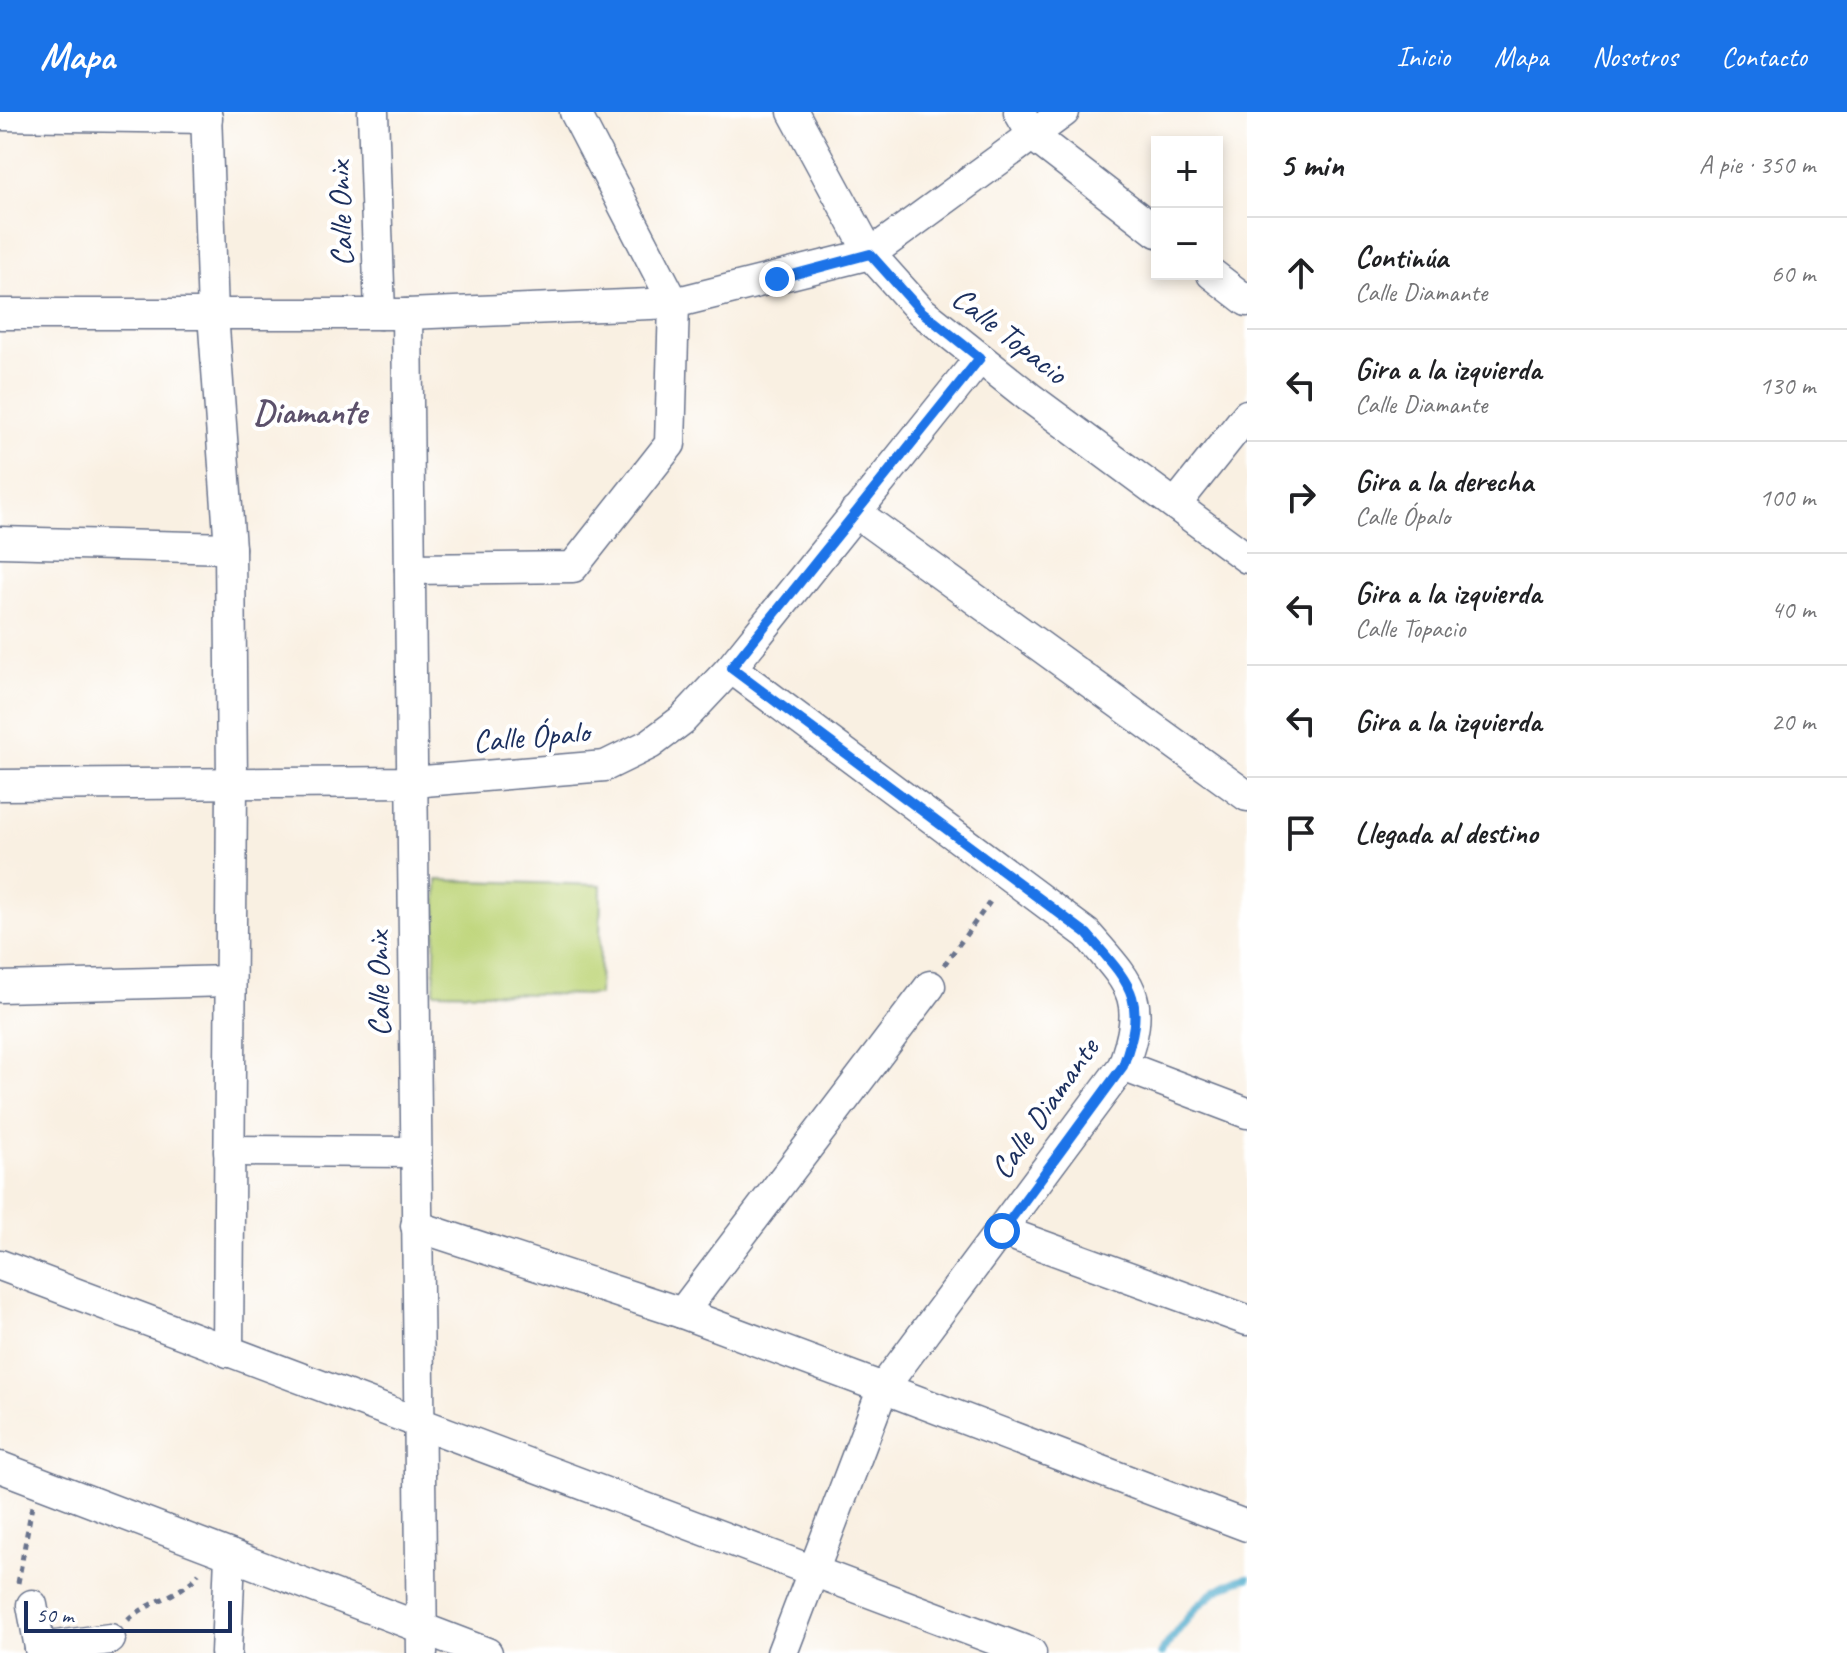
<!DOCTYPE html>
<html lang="es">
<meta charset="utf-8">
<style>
:root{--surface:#fff;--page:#f6f6f6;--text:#202124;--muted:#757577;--line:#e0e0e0;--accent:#1a73e8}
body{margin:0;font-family:Caveat,sans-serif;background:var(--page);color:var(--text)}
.controls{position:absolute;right:24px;top:24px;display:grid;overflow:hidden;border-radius:0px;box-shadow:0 4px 12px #0003}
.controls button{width:72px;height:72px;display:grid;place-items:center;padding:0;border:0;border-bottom:2px solid var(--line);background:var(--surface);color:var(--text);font:40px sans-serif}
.scale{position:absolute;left:24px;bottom:20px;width:208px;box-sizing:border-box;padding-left:8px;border:4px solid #1b2f5e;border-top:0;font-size:22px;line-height:28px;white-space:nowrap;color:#1b2f5e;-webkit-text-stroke:6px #fff;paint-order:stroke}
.stop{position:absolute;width:24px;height:24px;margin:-18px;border:6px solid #1a73e8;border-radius:50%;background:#fff}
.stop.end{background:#1a73e8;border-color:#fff;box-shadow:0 2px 8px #0008}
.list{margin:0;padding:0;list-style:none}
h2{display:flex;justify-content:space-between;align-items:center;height:104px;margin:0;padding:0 32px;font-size:34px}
h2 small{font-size:26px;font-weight:400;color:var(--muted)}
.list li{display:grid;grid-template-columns:52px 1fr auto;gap:24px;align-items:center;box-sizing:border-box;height:112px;padding:0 32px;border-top:2px solid var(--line)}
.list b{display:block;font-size:30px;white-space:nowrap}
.list p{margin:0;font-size:26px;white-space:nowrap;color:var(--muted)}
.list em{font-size:26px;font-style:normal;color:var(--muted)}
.icon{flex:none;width:44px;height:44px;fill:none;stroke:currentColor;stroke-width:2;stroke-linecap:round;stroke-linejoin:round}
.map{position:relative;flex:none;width:1247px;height:1541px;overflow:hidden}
header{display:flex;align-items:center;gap:48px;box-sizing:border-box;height:112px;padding:0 40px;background:var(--accent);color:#fff}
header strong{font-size:38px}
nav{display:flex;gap:44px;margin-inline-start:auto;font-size:28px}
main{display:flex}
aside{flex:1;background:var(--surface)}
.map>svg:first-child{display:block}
</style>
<header>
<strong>Mapa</strong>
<nav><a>Inicio</a><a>Mapa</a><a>Nosotros</a><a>Contacto</a></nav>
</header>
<main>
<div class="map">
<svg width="1247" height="1541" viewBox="0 0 1247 1541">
<rect width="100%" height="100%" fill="#fff"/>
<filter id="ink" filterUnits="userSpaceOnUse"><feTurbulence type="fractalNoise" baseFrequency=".0125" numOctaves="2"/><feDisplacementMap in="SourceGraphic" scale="16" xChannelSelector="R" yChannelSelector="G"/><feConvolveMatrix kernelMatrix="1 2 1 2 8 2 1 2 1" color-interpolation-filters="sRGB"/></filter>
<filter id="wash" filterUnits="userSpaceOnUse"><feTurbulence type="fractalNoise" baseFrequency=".006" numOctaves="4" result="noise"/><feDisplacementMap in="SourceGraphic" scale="32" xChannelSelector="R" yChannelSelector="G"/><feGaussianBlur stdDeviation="1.8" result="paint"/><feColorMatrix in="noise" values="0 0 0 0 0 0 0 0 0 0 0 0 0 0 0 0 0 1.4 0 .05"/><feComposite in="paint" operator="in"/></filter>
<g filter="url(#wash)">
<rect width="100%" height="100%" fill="#f9f0e2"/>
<path fill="#bfd67b" stroke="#6d826c" stroke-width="2" d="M437,768L601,773L599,883L434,880Z"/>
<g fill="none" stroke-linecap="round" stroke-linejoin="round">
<path stroke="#4ba9ca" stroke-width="8" d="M1161,1541C1185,1509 1206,1475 1247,1466"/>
</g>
</g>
<g filter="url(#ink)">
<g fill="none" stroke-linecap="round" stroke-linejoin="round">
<defs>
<g id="minor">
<path d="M206,0L213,202L230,436L232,671L228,1240"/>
<path d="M373,0L380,202"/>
<path d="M793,0L870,142L921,199L1029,285L1247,446"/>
<path d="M1019,0L1033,24L1157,120"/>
<path d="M0,3L207,6"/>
<path d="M1212,162L1247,189"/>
<path d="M0,202H407L674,191L870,142L1064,0"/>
<path d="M407,202L422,1541"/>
<path d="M1176,392L1247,303"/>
<path d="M855,400L1247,684"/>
<path d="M0,430L230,436"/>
<path d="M410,457L573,455L670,332L674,191L575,0"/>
<path d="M0,673L412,670L605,654L650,632L682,608L731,556L980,246"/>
<path d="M0,875L230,869"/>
<path d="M1123,954L1247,1001"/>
<path d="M229,1039L416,1040"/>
<path d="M416,1114L682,1201L883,1276L1123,954C1148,885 1131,873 1087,822L731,556"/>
<path d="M1002,1119L1247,1208"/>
<path d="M0,1153L1031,1541"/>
<path d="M682,1201L930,874"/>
<path d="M0,1355L487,1541"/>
<path d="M32,1493L41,1541"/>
<path d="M40,1536L110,1527"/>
<path d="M226,1541L230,1443"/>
<path d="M782,1541L883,1276L1247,1414"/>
</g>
</defs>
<use href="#minor" stroke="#69738c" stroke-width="33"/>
<g stroke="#69738c" stroke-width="5" stroke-dasharray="6 6" stroke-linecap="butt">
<path d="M944,853L992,787"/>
<path d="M18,1471L32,1394"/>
<path d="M128,1508C148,1489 182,1484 199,1461"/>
</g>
<use href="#minor" stroke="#fff" stroke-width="30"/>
</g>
</g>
<g fill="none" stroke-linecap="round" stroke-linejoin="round" filter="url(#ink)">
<path stroke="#1a73e8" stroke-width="10" d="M777,167L870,142L921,199L980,246L731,556L1087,822C1131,873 1148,885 1123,954L1002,1119"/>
</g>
<g text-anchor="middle" stroke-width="8" stroke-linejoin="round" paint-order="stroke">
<g font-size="32" fill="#1b2f5e" stroke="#fff">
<text transform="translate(340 102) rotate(-92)" y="11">Calle Onix</text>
<text transform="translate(1010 223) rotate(38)" y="11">Calle Topacio</text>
<text transform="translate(531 624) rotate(-5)" y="11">Calle Ópalo</text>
<text transform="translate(378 872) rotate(-91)" y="11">Calle Onix</text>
<text transform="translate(1044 996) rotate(-55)" y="11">Calle Diamante</text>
</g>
<g font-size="34" font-weight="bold" fill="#5c516b" stroke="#fff">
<text x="310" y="311">Diamante</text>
</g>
</g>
</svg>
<div class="controls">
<button>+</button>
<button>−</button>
</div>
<div class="scale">50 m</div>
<div class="stop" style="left:1002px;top:1119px"></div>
<div class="stop end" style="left:777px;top:167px"></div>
</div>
<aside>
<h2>5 min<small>A pie · 350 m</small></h2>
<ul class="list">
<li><svg class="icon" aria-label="ahead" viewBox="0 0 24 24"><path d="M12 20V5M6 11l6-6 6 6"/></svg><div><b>Continúa</b><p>Calle Diamante</p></div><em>60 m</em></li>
<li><svg class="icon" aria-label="left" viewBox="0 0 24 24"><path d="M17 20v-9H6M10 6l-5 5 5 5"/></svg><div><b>Gira a la izquierda</b><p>Calle Diamante</p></div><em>130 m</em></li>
<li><svg class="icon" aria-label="right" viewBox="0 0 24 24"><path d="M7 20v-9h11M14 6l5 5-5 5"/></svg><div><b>Gira a la derecha</b><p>Calle Ópalo</p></div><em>100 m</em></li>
<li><svg class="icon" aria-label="left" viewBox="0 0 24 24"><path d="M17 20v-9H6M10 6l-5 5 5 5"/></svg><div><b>Gira a la izquierda</b><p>Calle Topacio</p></div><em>40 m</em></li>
<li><svg class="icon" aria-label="left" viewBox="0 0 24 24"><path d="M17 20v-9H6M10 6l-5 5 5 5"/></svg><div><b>Gira a la izquierda</b></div><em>20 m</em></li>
<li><svg class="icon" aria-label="arrive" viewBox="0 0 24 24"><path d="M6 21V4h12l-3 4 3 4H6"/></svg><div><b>Llegada al destino</b></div></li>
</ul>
</aside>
</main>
